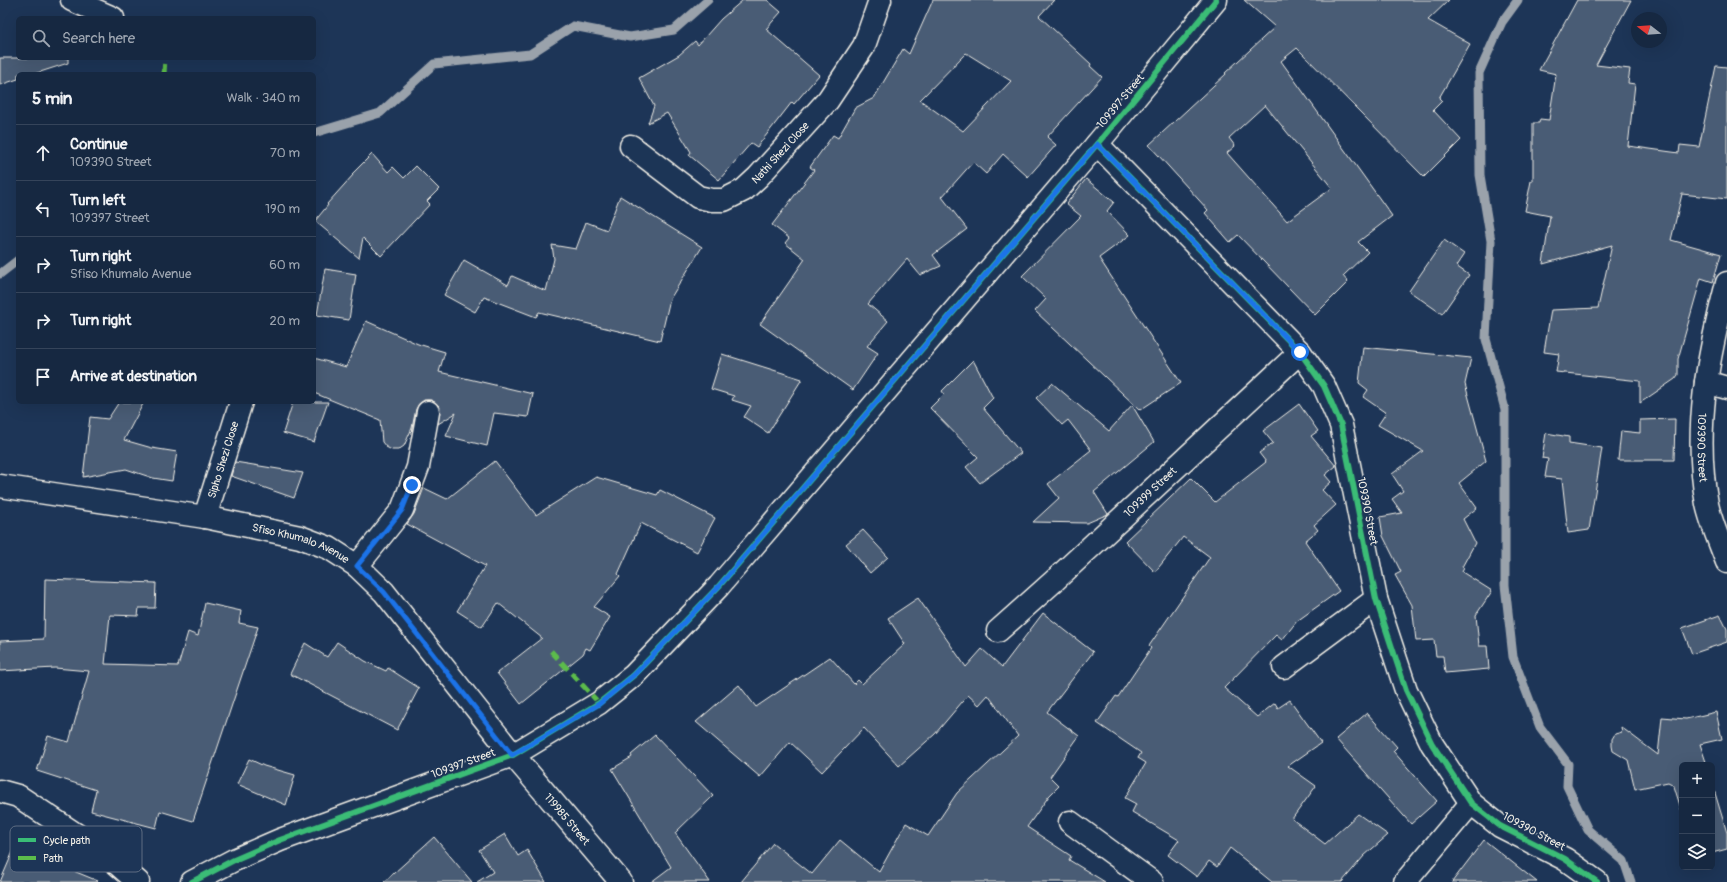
<!DOCTYPE html>
<meta charset="utf-8">
<style>
:root{--surface:#162841;--page:#23344c;--text:#f1f3f6;--muted:#9ea6b1;--line:#35445a}
body{margin:0;font-family:Pangolin,sans-serif;background:var(--page);color:var(--text)}
.controls{position:absolute;right:12px;bottom:12px;display:grid;overflow:hidden;border-radius:6px;box-shadow:0 4px 16px #0002}
.controls button{width:36px;height:36px;display:grid;place-items:center;padding:0;border:0;border-bottom:1px solid var(--line);background:var(--surface);color:var(--text);font:20px sans-serif}
.compass{position:absolute;left:1631px;top:12px;width:36px;height:36px;border-radius:50%;background:var(--surface);box-shadow:0 4px 16px #0002;rotate:287deg}
.stop{position:absolute;width:12px;height:12px;margin:-9px;border:3px solid #1a73e8;border-radius:50%;background:#fff}
.stop.end{background:#1a73e8;border-color:#fff;box-shadow:0 1px 4px #0008}
.list{margin:0;padding:0;list-style:none}
h2{display:flex;justify-content:space-between;align-items:center;height:52px;margin:0;padding:0 16px;font-size:17px}
h2 small{font-size:13px;font-weight:400;color:var(--muted)}
.list li{display:grid;grid-template-columns:26px 1fr auto;gap:12px;align-items:center;box-sizing:border-box;height:56px;padding:0 16px;border-top:1px solid var(--line)}
.list b{display:block;font-size:15px;white-space:nowrap}
.list p{margin:0;font-size:13px;white-space:nowrap;color:var(--muted)}
.list em{font-size:13px;font-style:normal;color:var(--muted)}
.icon{flex:none;width:22px;height:22px;fill:none;stroke:currentColor;stroke-width:2;stroke-linecap:round;stroke-linejoin:round}
.map{position:relative;flex:none;width:1727px;height:882px;overflow:hidden}
.search{position:absolute;background:var(--surface);box-shadow:0 4px 16px #0002;left:16px;top:16px;width:300px;height:44px;display:flex;align-items:center;gap:10px;box-sizing:border-box;padding:0 14px;border-radius:6px;color:var(--muted);font-size:15px}
.panel{position:absolute;background:var(--surface);box-shadow:0 4px 16px #0002;left:16px;top:72px;width:300px;height:332px;border-radius:6px}
.map>svg:first-child{display:block}
</style>
<div class="map">
<svg width="1727" height="882" viewBox="0 0 1727 882">
<rect width="100%" height="100%" fill="#1d3557"/>
<filter id="ink" filterUnits="userSpaceOnUse"><feTurbulence type="fractalNoise" baseFrequency=".025" numOctaves="2"/><feDisplacementMap in="SourceGraphic" scale="8" xChannelSelector="R" yChannelSelector="G"/><feConvolveMatrix kernelMatrix="1 2 1 2 8 2 1 2 1" color-interpolation-filters="sRGB"/></filter>
<g filter="url(#ink)">
<g fill="none" stroke-linecap="round" stroke-linejoin="round">
<g stroke="#9aa2ab" stroke-width="9">
<path d="M1518,0L1502,22L1479,73L1480,175L1491,241L1486,339L1505,409V585L1513,657L1540,727L1568,764L1567,786L1588,830L1624,861L1631,882"/>
<path d="M314,133L380,113L434,64L530,54L573,26L630,37L674,30L708,0"/>
<path d="M0,274L18,260"/>
</g>
</g>
<g fill="#485b74" stroke="#f4f1e8" fill-rule="evenodd">
<path d="M743,0H767L781,12L766,29L819,75L794,104L792,102L757,147L751,143L719,180L689,155L691,152L667,113L648,123L654,106L639,78L679,55L695,41L698,45L721,19Z"/>
<path d="M933,0H1054L1039,16L1091,64L1090,66L1102,77L1047,137L1056,145L1028,177L1003,154L986,174L973,162L942,197L967,229L933,255L941,266L920,275L907,259L868,304L888,321L867,346L878,353L853,390L760,324L805,259L785,243L789,238L772,225L814,170L810,167L833,135L838,138L855,108L874,98L903,49L909,54ZM966,53L1011,81L963,131L920,100Z"/>
<path d="M1244,0H1449L1428,20L1470,44L1439,98L1442,101L1433,110L1461,140L1424,177L1297,48L1281,61L1392,216L1358,242L1368,252L1343,276L1348,282L1315,315L1238,235L1230,242L1205,213L1208,210L1149,145L1226,74L1225,73L1275,27ZM1265,105L1332,188L1287,221L1227,153L1235,146L1229,138Z"/>
<path d="M1577,0H1631L1596,65L1630,69L1628,83L1635,84L1628,146L1679,153L1680,145L1699,147L1716,66L1727,67V199L1682,194L1671,240L1721,254L1713,282L1701,278L1678,359V375L1675,379L1640,403V381L1556,372L1559,354L1544,352L1551,310L1598,308L1612,245L1543,264L1550,216L1525,211L1531,181H1533V123H1539L1540,119L1549,120L1556,74L1539,70Z"/>
<path d="M0,58H68V63L34,74H18V79L0,85Z"/>
<path d="M372,154L388,172L393,167L404,178L416,166L439,189L427,201L430,204L381,256L363,238L359,258L315,221L328,205L327,204L353,175L352,174Z"/>
<path d="M1086,179L1114,202L1107,211L1130,235L1099,258L1181,383L1140,410L1035,311L1046,299L1022,276L1081,216L1066,204Z"/>
<path d="M620,196L702,247L670,299L660,341L539,312L536,317L484,297L475,312L444,295L464,260L508,285L512,276L546,291L554,259L552,245L576,249L586,222L607,230Z"/>
<path d="M1444,240L1464,254L1456,266L1469,275L1442,314L1409,291Z"/>
<path d="M325,269L356,274L349,320L317,315Z"/>
<path d="M366,321L418,344L445,352L439,372L533,394L528,417L494,413L487,446L446,436L456,413L438,424L440,407L436,403L431,400H424L419,404L416,409L412,428L404,446L398,450H392L386,447L382,442L380,420L314,393V358L346,367Z"/>
<path d="M1363,347L1471,358L1465,384L1486,461L1459,483L1477,508L1463,519L1475,543L1462,567L1464,568L1462,572L1492,591L1476,615L1479,646H1487L1489,669L1445,673L1443,656H1436L1434,640L1416,641L1412,605L1395,575L1401,572L1383,536L1380,517L1402,513L1392,499L1403,491L1392,474L1423,451L1378,425L1386,413L1363,397L1368,390L1359,383Z"/>
<path d="M722,354L802,379L768,433L744,417L751,406L732,400L734,396L711,389Z"/>
<path d="M973,360L993,398L983,408L1021,453L980,483L966,467L978,457L930,408L944,394L942,391Z"/>
<path d="M1052,383L1109,431L1132,405L1154,442L1094,492L1108,514L1087,523L1033,522L1059,498L1048,484L1091,450L1068,420L1062,425L1036,398Z"/>
<path d="M119,402H144L124,440L152,448L177,452L172,481L153,478L126,469L83,477L90,417L108,419Z"/>
<path d="M293,402H328L314,442L283,433Z"/>
<path d="M1299,404L1318,431L1311,436L1336,466L1325,475L1331,482L1322,490L1336,505L1314,525L1318,530L1305,541L1339,591L1297,621L1282,640L1276,635L1224,688L1257,717L1275,703L1278,708L1290,700L1321,743L1288,766L1316,786L1292,819L1325,844L1358,814L1388,835L1364,856L1342,882H1272L1230,848L1217,867L1209,861L1197,877L1168,855L1179,840L1132,812L1136,804L1125,798L1146,763L1138,758L1141,753L1097,723L1116,696L1118,697L1151,648L1149,646L1210,557L1183,537L1155,572L1125,541L1191,478L1215,502L1266,462L1259,453L1273,443L1263,431Z"/>
<path d="M1675,419L1674,460H1618L1621,431L1640,433V420Z"/>
<path d="M1546,433L1569,437V443L1602,448L1589,530L1568,533L1562,479L1545,477L1548,459L1542,458Z"/>
<path d="M495,461L536,515L596,477L657,495L660,490L715,518L697,552L641,523L618,574L620,576L594,607L610,617L590,650L586,648L583,654L521,704L497,673L542,638L498,603L482,627L457,611L485,566L407,524L414,514L424,488L447,499Z"/>
<path d="M235,462L303,473L294,498L231,476Z"/>
<path d="M863,530L888,557L870,573L846,544Z"/>
<path d="M45,579L156,583L155,608H139L138,616L110,615L105,664L178,666L188,632L198,636L205,603L241,611L239,623L258,627L193,821L160,811L156,828L91,811L96,790L37,771L48,736L69,742L89,671L55,668L0,671V641L44,639Z"/>
<path d="M918,598L966,667L982,649L1002,667L1043,613L1093,652L1047,712L1079,736L1050,777L1059,786L1049,796L1027,827L1071,856L1069,860L1105,882H741L773,843L812,874L840,840L879,872L906,823L928,836L957,793L1018,736L988,695L979,705L968,695L935,734L899,766L864,728L822,772L790,742L760,777L696,722L739,685L756,707L830,657L854,684L858,680L862,684L905,644L888,618Z"/>
<path d="M1720,615L1727,629V642L1692,654L1682,628Z"/>
<path d="M337,642L365,661L386,671L388,668L419,688L397,730L290,674L305,643L327,657Z"/>
<path d="M1716,712L1722,739L1700,744L1707,765H1682V812L1673,783L1672,784L1668,782L1635,789L1628,760L1613,751L1612,746V739L1615,734L1622,732L1621,727L1658,755L1662,717L1686,719Z"/>
<path d="M1367,713L1397,747L1393,751L1437,801L1411,824L1336,739Z"/>
<path d="M655,735L713,796L675,833L710,882H651L671,867L612,769L632,757L631,755Z"/>
<path d="M249,759L264,766L295,775L286,805L237,784Z"/>
<path d="M1712,783L1727,833V849L1712,853Z"/>
<path d="M505,834L518,856L527,850L546,882H477L493,872L479,850Z"/>
<path d="M434,837L472,882H384Z"/>
<path d="M1484,840L1537,882H1452Z"/>
<path d="M15,847L98,881L97,882H0Z"/>
</g>
<g fill="none" stroke-linecap="round" stroke-linejoin="round">
<defs>
<g id="minor">
<path d="M72,0L113,18"/>
<path d="M1097,144L1300,352L1324,386L1341,425L1376,599L1406,690L1432,744L1471,803L1500,826L1565,859L1597,882"/>
<path id="s1" d="M631,146L698,197L712,200H724L744,190L758,177L828,100L864,46L880,0"/>
<path id="s2" d="M1727,283C1708,356 1693,429 1707,504C1711,523 1720,543 1727,562"/>
<path d="M1706,382L1727,388"/>
<path id="s3" d="M0,486L205,517L300,537L329,548L357,566L384,592L513,755L621,882"/>
<path id="s4" d="M205,517L241,402"/>
<path d="M357,566L402,510L418,467L428,412"/>
<path id="s5" d="M998,631L1054,581L1300,352"/>
<path d="M1284,667L1376,599"/>
<path d="M0,791L18,796L107,855L138,882"/>
<path d="M1070,822L1152,882"/>
<path d="M192,882L234,860L280,840L513,755L599,703L634,675L719,586L1097,144L1216,0"/>
<path d="M1405,882L1471,803"/>
</g>
</defs>
<use href="#minor" stroke="#f4f1e8" stroke-width="25"/>
<use href="#minor" stroke="#1d3557" stroke-width="22"/>
<g stroke="#5cbc4b" stroke-width="5" stroke-dasharray="10 5" stroke-linecap="butt">
<path d="M164,74L165,58"/>
<path d="M551,651L599,703"/>
</g>
<defs>
<g id="cycleway">
<path d="M1097,144L1300,352L1324,386L1341,425L1376,599L1406,690L1432,744L1471,803L1500,826L1565,859L1597,882"/>
<path d="M192,882L234,860L280,840L513,755L599,703L634,675L719,586L1097,144L1216,0"/>
</g>
</defs>
<use href="#cycleway" stroke="#1d3557" stroke-width="8"/>
<use href="#cycleway" stroke="#3abd76" stroke-width="6"/>
</g>
</g>
<g fill="none" stroke-linecap="round" stroke-linejoin="round" filter="url(#ink)">
<path stroke="#1a73e8" stroke-width="5" d="M412,485L402,510L357,566L384,592L512,755L599,704L634,675L719,586L1097,144L1300,352"/>
</g>
<g text-anchor="middle" stroke-width="3.5" stroke-linejoin="round" paint-order="stroke">
<g font-size="11" fill="#f4f1e8" stroke="#1d3557">
<text transform="translate(1120 101) rotate(-50)" y="4">109397 Street</text>
<text dy="4" stroke="none"><textPath href="#s1" startOffset="185">Nathi Shezi Close</textPath></text>
<text dy="4" stroke="none"><textPath href="#s2" startOffset="167">109390 Street</textPath></text>
<text dy="4" stroke="none"><textPath href="#s4" startOffset="60">Sipho Shezi Close</textPath></text>
<text dy="4" stroke="none"><textPath href="#s5" startOffset="206">109399 Street</textPath></text>
<text transform="translate(1368 511) rotate(79)" y="4">109390 Street</text>
<text dy="4" stroke="none"><textPath href="#s3" startOffset="307">Sfiso Khumalo Avenue</textPath></text>
<text transform="translate(463 763) rotate(-20)" y="4">109397 Street</text>
<text dy="4" stroke="none"><textPath href="#s3" startOffset="698">119985 Street</textPath></text>
<text transform="translate(1534 831) rotate(28)" y="4">109390 Street</text>
</g>
</g>
<rect x="10" y="826" width="132" height="46" rx="6" fill="#1d3557" stroke="#5e6d82" stroke-width="1"/>
<rect x="18" y="838" width="18" height="4" fill="#3abd76"/>
<rect x="18" y="856" width="18" height="4" fill="#5cbc4b"/>
<g font-size="11" fill="#f4f1e8">
<text x="43" y="844">Cycle path</text>
<text x="43" y="862">Path</text>
</g>
</svg>
<div class="controls">
<button>+</button>
<button>−</button>
<button><svg class="icon" aria-label="layers" viewBox="0 0 24 24"><path d="M12 4l9 5-9 5-9-5zM3 14l9 5 9-5"/></svg></button>
</div>
<svg class="compass" viewBox="-18 -18 36 36"><path d="M0-13l5 13h-10z" fill="#e53935"/><path d="M0 13l5-13h-10z" fill="#9ea6b1"/></svg>
<div class="stop" style="left:1300px;top:352px"></div>
<div class="stop end" style="left:412px;top:485px"></div>
<div class="search"><svg class="icon" aria-label="search" viewBox="0 0 24 24"><circle cx="10" cy="10" r="6"/><path d="M15 15l6 6"/></svg>Search here</div>
<section class="panel">
<h2>5 min<small>Walk · 340 m</small></h2>
<ul class="list">
<li><svg class="icon" aria-label="ahead" viewBox="0 0 24 24"><path d="M12 20V5M6 11l6-6 6 6"/></svg><div><b>Continue</b><p>109390 Street</p></div><em>70 m</em></li>
<li><svg class="icon" aria-label="left" viewBox="0 0 24 24"><path d="M17 20v-9H6M10 6l-5 5 5 5"/></svg><div><b>Turn left</b><p>109397 Street</p></div><em>190 m</em></li>
<li><svg class="icon" aria-label="right" viewBox="0 0 24 24"><path d="M7 20v-9h11M14 6l5 5-5 5"/></svg><div><b>Turn right</b><p>Sfiso Khumalo Avenue</p></div><em>60 m</em></li>
<li><svg class="icon" aria-label="right" viewBox="0 0 24 24"><path d="M7 20v-9h11M14 6l5 5-5 5"/></svg><div><b>Turn right</b></div><em>20 m</em></li>
<li><svg class="icon" aria-label="arrive" viewBox="0 0 24 24"><path d="M6 21V4h12l-3 4 3 4H6"/></svg><div><b>Arrive at destination</b></div></li>
</ul>
</section>
</div>
